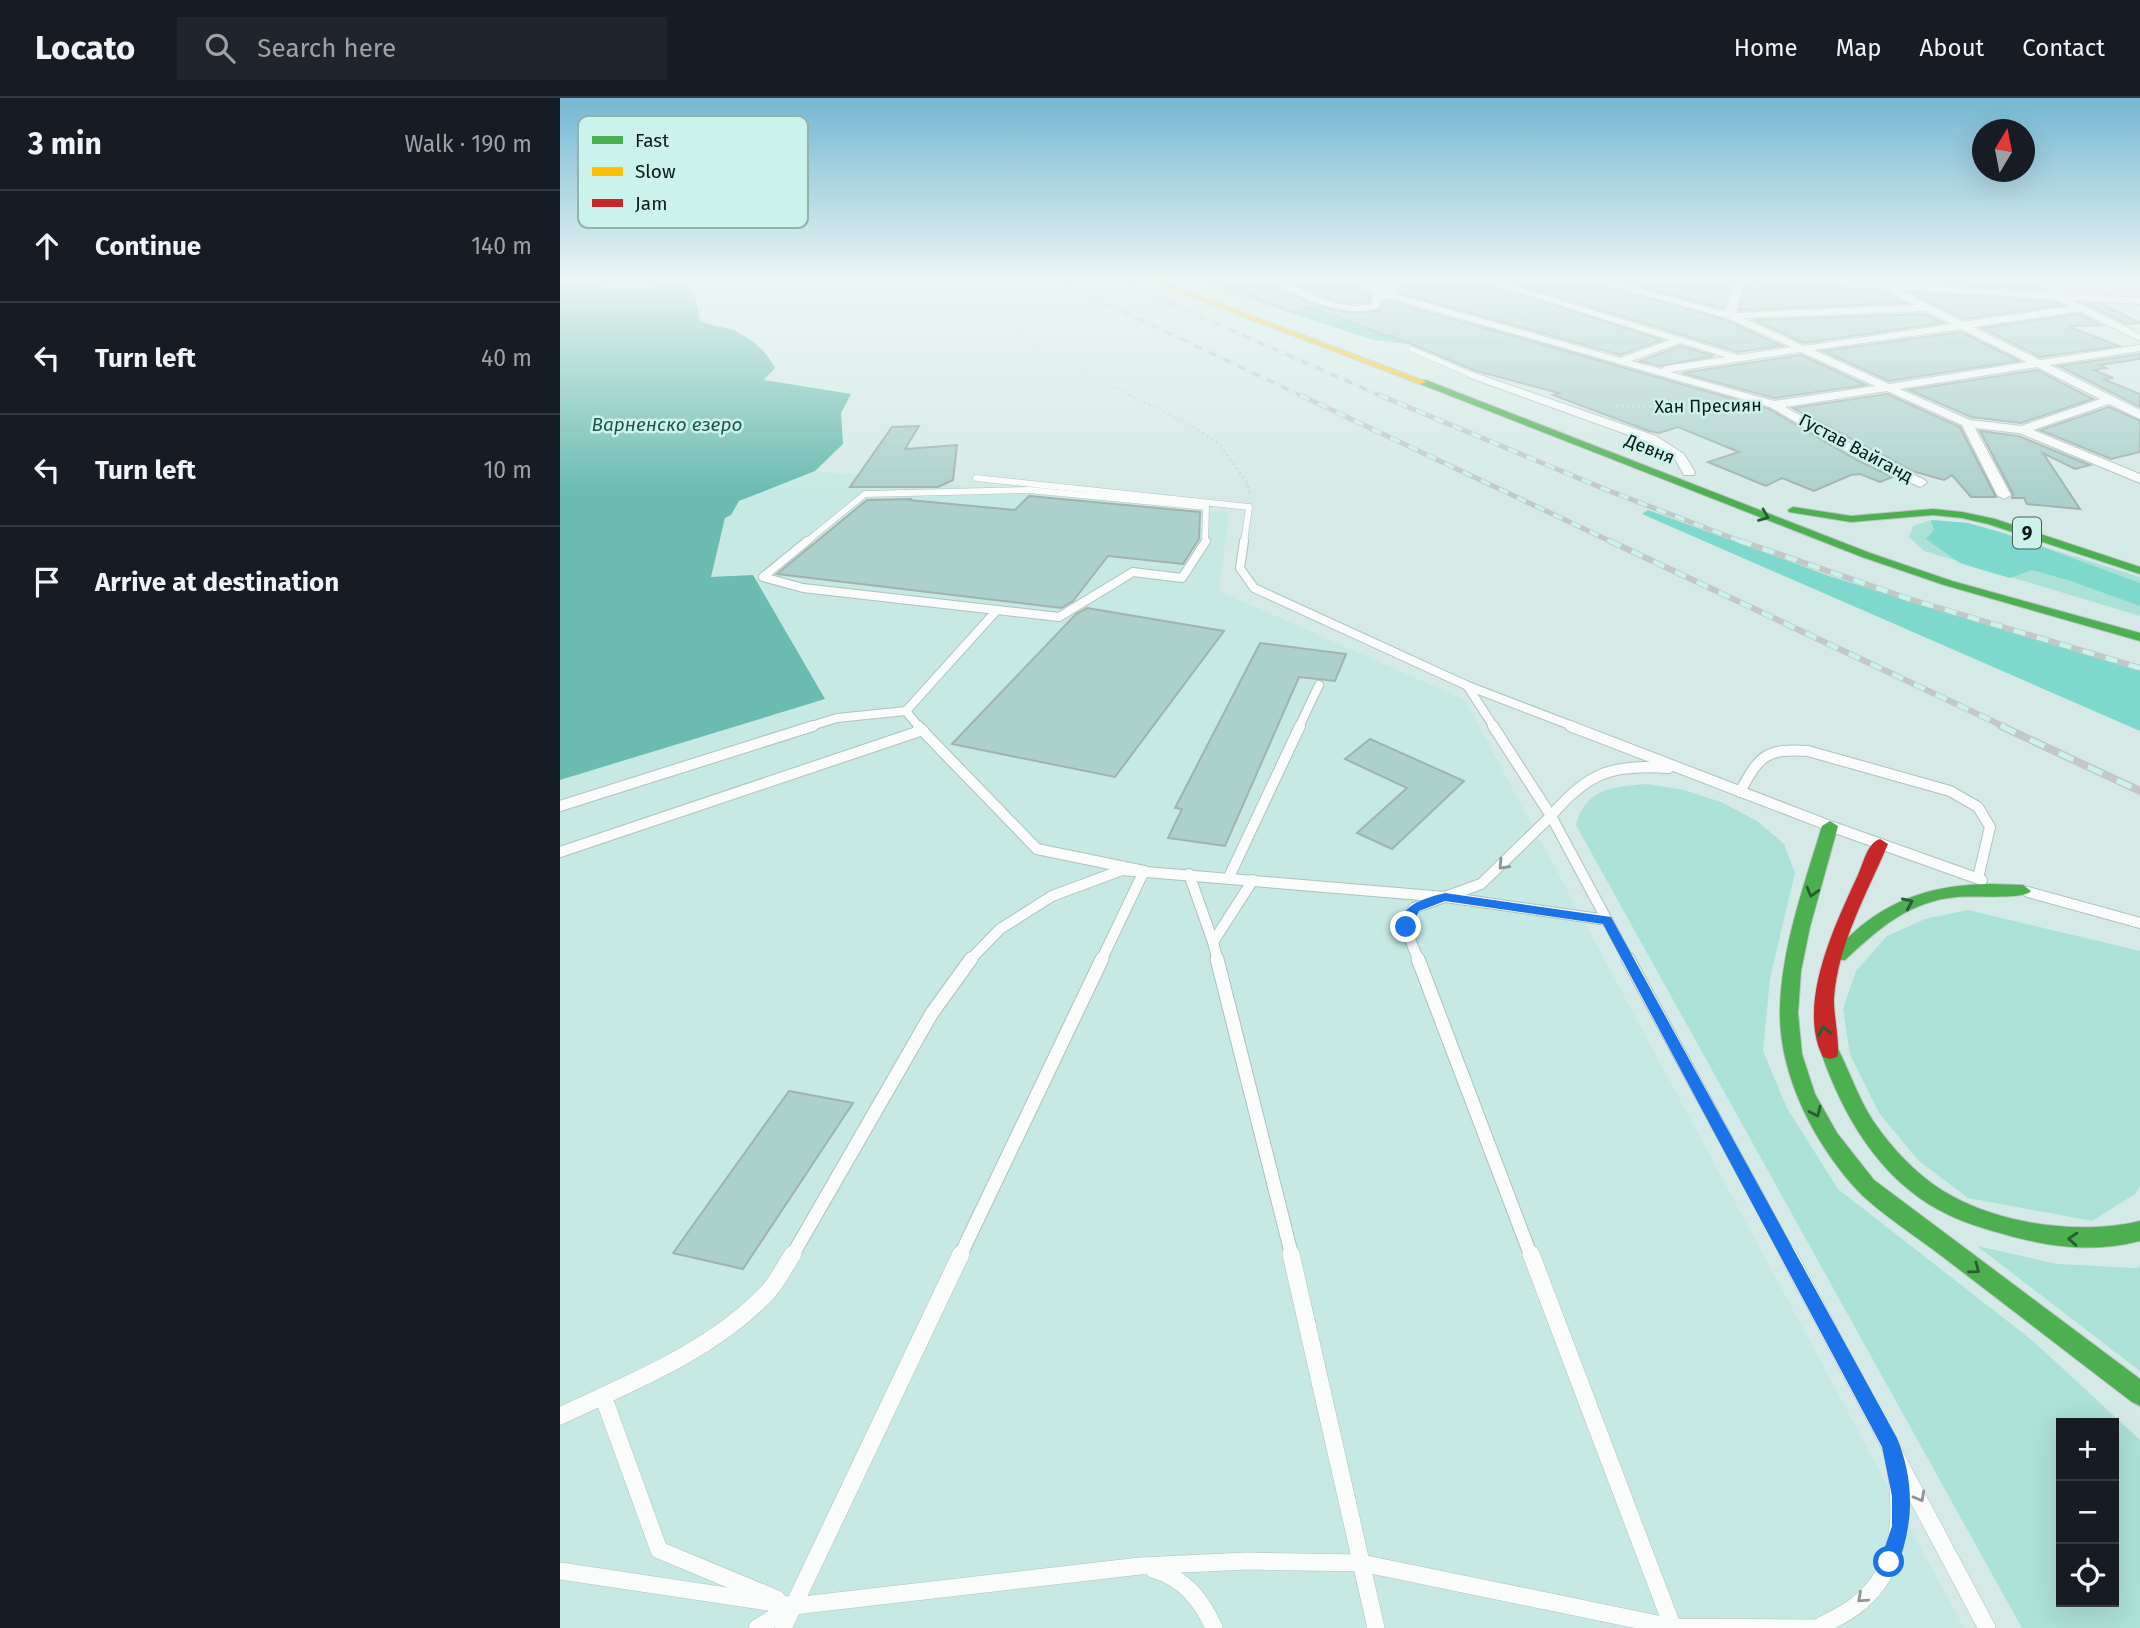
<!DOCTYPE html>
<meta charset="utf-8">
<style>
:root{--surface:#171b24;--page:#20242c;--text:#f1f3f6;--muted:#9ea1a6;--line:#363941}
body{margin:0;font-family:"Fira Sans",sans-serif;background:var(--page);color:var(--text)}
.controls{position:absolute;right:21px;bottom:21px;display:grid;overflow:hidden;border-radius:0px;box-shadow:0 7px 28px #0002}
.controls button{width:63px;height:63px;display:grid;place-items:center;padding:0;border:0;border-bottom:2px solid var(--line);background:var(--surface);color:var(--text);font:35px sans-serif}
.compass{position:absolute;left:1412px;top:21px;width:63px;height:63px;border-radius:50%;background:var(--surface);box-shadow:0 7px 28px #0002;rotate:10deg}
.stop{position:absolute;width:21px;height:21px;margin:-16px;border:5px solid #1a73e8;border-radius:50%;background:#fff}
.stop.end{background:#1a73e8;border-color:#fff;box-shadow:0 2px 7px #0008}
.list{margin:0;padding:0;list-style:none}
h2{display:flex;justify-content:space-between;align-items:center;height:91px;margin:0;padding:0 28px;font-size:30px}
h2 small{font-size:23px;font-weight:400;color:var(--muted)}
.list li{display:grid;grid-template-columns:46px 1fr auto;gap:21px;align-items:center;box-sizing:border-box;height:112px;padding:0 28px;border-top:2px solid var(--line)}
.list b{display:block;font-size:26px;white-space:nowrap}
.list em{font-size:23px;font-style:normal;color:var(--muted)}
.icon{flex:none;width:38px;height:38px;fill:none;stroke:currentColor;stroke-width:2;stroke-linecap:round;stroke-linejoin:round}
.map{position:relative;flex:none;width:1580px;height:1530px;overflow:hidden}
header{display:flex;align-items:center;gap:42px;box-sizing:border-box;height:98px;padding:0 35px;background:var(--surface);border-bottom:2px solid var(--line)}
header strong{font-size:33px}
nav{display:flex;gap:38px;margin-inline-start:auto;font-size:24px}
.search{width:490px;height:63px;background:var(--page);display:flex;align-items:center;gap:18px;box-sizing:border-box;padding:0 24px;border-radius:0px;color:var(--muted);font-size:26px}
main{display:flex}
aside{flex:1;background:var(--surface)}
.map>svg:first-child{display:block}
</style>
<header>
<strong>Locato</strong>
<div class="search"><svg class="icon" aria-label="search" viewBox="0 0 24 24"><circle cx="10" cy="10" r="6"/><path d="M15 15l6 6"/></svg>Search here</div>
<nav><a>Home</a><a>Map</a><a>About</a><a>Contact</a></nav>
</header>
<main>
<aside>
<h2>3 min<small>Walk · 190 m</small></h2>
<ul class="list">
<li><svg class="icon" aria-label="ahead" viewBox="0 0 24 24"><path d="M12 20V5M6 11l6-6 6 6"/></svg><div><b>Continue</b></div><em>140 m</em></li>
<li><svg class="icon" aria-label="left" viewBox="0 0 24 24"><path d="M17 20v-9H6M10 6l-5 5 5 5"/></svg><div><b>Turn left</b></div><em>40 m</em></li>
<li><svg class="icon" aria-label="left" viewBox="0 0 24 24"><path d="M17 20v-9H6M10 6l-5 5 5 5"/></svg><div><b>Turn left</b></div><em>10 m</em></li>
<li><svg class="icon" aria-label="arrive" viewBox="0 0 24 24"><path d="M6 21V4h12l-3 4 3 4H6"/></svg><div><b>Arrive at destination</b></div></li>
</ul>
</aside>
<div class="map">
<svg width="1580" height="1530" viewBox="0 0 1580 1530">
<rect width="100%" height="100%" fill="#d5eae6"/>
<path fill="#c6eae3" d="M255,373L669,415L659,493L905,602L1404,1530H0V682L264,601L206,500L151,480L165,419L179,403Z"/>
<g fill="#ace1d7" fill-rule="evenodd">
<path d="M1371,422L1408,425L1580,479V518L1364,453L1349,439L1353,428Z"/>
<path d="M1087,686L1124,692L1161,704L1197,723L1224,746L1235,775L1210,880L1203,953L1227,1010L1278,1091L1473,1243L1580,1342V1530H1462L1016,727C1026,689 1054,689 1087,686ZM1501,1325H1554V1504H1501Z"/>
<path d="M1408,812L1580,853V1088L1575,1096L1532,1123L1408,1100L1359,1063L1319,1015L1290,957L1283,911L1296,873L1327,838L1365,821Z"/>
<path d="M1417,1148L1497,1166L1576,1170L1580,1168V1273Z"/>
</g>
<g fill="#7dd8cd">
<path d="M654,182H707V185C712,186 718,186 723,188C759,200 779,218 818,211L821,206L838,205L901,226L922,227L1047,263L1014,271L888,243L850,246L814,242L651,189Z"/>
<path d="M1088,412L1272,479L1580,573V633L1082,416Z"/>
<path d="M1371,422L1408,425L1447,436L1580,485V508L1511,483L1472,472L1450,480L1419,471L1400,465L1366,441L1374,432Z"/>
</g>
<path fill="#6abbb0" d="M0,182L10,186L76,192L124,184L135,199L140,222C152,229 162,228 173,232C191,240 206,253 215,270L204,282L291,296L281,315L283,346L255,373L179,403L171,417L165,420L151,479L193,477L265,601L0,682Z"/>
<g fill="#acd1cc" stroke="#a2b2af" stroke-width="2">
<path d="M655,182H712L709,185L712,189L739,200L765,210L791,215L819,213L823,204L829,203L1209,311L1297,362L1333,379L1320,384L1300,376L1291,377L1254,393L1222,380L1206,388L1148,364L1179,354L1118,329L1099,335L1089,333L993,297L999,295L913,272L830,237L826,238L751,209L732,214Z"/>
<path d="M725,182H798L804,193L811,197L809,204L787,205L764,199Z"/>
<path d="M849,182H918L1102,242L1060,257L839,195Z"/>
<path d="M943,182H1027L1166,222L1222,248L1178,254Z"/>
<path d="M1056,182H1172L1164,211Z"/>
<path d="M1186,182L1324,193L1345,205L1179,212Z"/>
<path d="M1328,182L1455,187L1452,182H1477L1485,192Z"/>
<path d="M1350,194L1495,204L1502,207L1404,221Z"/>
<path d="M1525,205L1542,206L1580,225L1566,226Z"/>
<path d="M1364,216L1383,225L1244,245L1194,222Z"/>
<path d="M1520,216L1541,227L1507,228L1559,248L1480,259L1422,230Z"/>
<path d="M1401,234L1459,263L1329,283L1263,253Z"/>
<path d="M1121,248L1154,258L1101,268L1080,263Z"/>
<path d="M1580,256V261L1539,267L1546,270L1534,272L1553,280L1543,281L1580,296V309L1499,268Z"/>
<path d="M1241,257L1306,287L1214,300L1122,275Z"/>
<path d="M1477,272L1533,301L1461,325L1411,319L1349,292Z"/>
<path d="M1327,296L1400,329L1436,399H1411L1392,377L1384,382L1352,373L1233,310Z"/>
<path d="M1549,309L1580,323V354L1551,361L1480,332Z"/>
<path d="M359,328L345,351L397,347L393,382L378,389H290L332,329Z"/>
<path d="M1420,333L1458,338L1530,367L1515,371L1483,355L1520,411L1467,406L1464,400H1452L1453,396Z"/>
<path d="M469,398L640,414L639,441L623,466L548,458L513,503L501,510L217,476L307,402L352,401L349,402L455,412Z"/>
<path d="M527,510L664,533L555,679L392,646L516,516Z"/>
<path d="M700,545L786,556L775,583L739,579L665,748L608,740L622,711L615,710Z"/>
<path d="M810,641L904,683L832,751L797,735L847,690L785,661Z"/>
<path d="M229,993L293,1005L183,1171L113,1155Z"/>
</g>
<g fill="none" stroke-linecap="round" stroke-linejoin="round">
<defs>
<path id="lane-far5" d="M851,251L912,277"/>
<g id="lane-far4">
<path d="M416,380L689,409L684,445"/>
<path d="M245,445L305,396L469,392L646,409L645,445"/>
</g>
<g id="lane-far3">
<path d="M247,443L203,479L243,490L499,519L573,474L622,480L646,443"/>
<path d="M684,443L680,470L694,490L908,588L1015,629"/>
<path d="M908,589L934,629"/>
<path d="M248,629L277,620L346,613"/>
<path d="M359,629L346,613L437,512"/>
<path d="M739,629L759,587"/>
</g>
<g id="lane-far2">
<path d="M358,628L477,751L584,773L541,863"/>
<path d="M1010,628L1270,728L1422,782"/>
<path d="M1180,694C1199,658 1206,650 1248,653L1390,693L1418,709L1430,729L1418,780"/>
<path d="M0,708L253,628"/>
<path d="M0,754L363,632"/>
<path d="M629,776L653,844"/>
<path d="M669,779L740,628"/>
<path d="M1468,794L1580,825"/>
<path d="M409,863L440,831L492,798L562,772L885,799L1047,822"/>
<path d="M658,863L653,844L693,782"/>
<path d="M859,863C852,845 840,827 854,810L921,786L991,718L933,628"/>
<path d="M1069,863L991,718C1028,674 1052,666 1109,670"/>
</g>
<g id="lane-far1">
<path d="M657,861L732,1158"/>
<path d="M858,861L971,1158"/>
<path d="M1068,861L1229,1158"/>
<path d="M232,1158L372,915L411,861"/>
<path d="M400,1158L542,861"/>
</g>
<g id="lane">
<path d="M731,1156L816,1530"/>
<path d="M971,1156L1113,1530"/>
<path d="M1228,1156L1427,1530"/>
<path d="M43,1298L99,1452L217,1501"/>
<path d="M0,1318C72,1284 150,1254 206,1196C217,1185 224,1169 233,1156"/>
<path d="M593,1471C624,1480 641,1501 654,1530"/>
<path d="M0,1473L234,1508L580,1468L687,1463L801,1465L1112,1529L1260,1530"/>
<path d="M197,1530L233,1508"/>
<path d="M223,1530L401,1156"/>
<path d="M1257,1530C1271,1522 1287,1516 1299,1505C1344,1469 1343,1411 1334,1360"/>
</g>
<g id="street">
<path d="M717,182C747,192 779,215 811,206L813,198L819,197L806,192L800,182H809L812,188L827,193L837,182H846L835,196L1060,260L1110,242L920,182H934L1178,257L1231,249L1167,220L1030,182H1045L1166,214L1175,182H1184L1176,215L1355,207L1327,193L1326,190L1240,185L1236,182H1285L1491,195L1480,182H1489L1502,195L1580,200V206L1512,202L1580,236V243L1520,213L1413,229L1480,262L1580,247V253L1490,267L1580,312V321L1549,306L1473,332L1580,376V385L1459,335L1415,330L1451,397L1444,401L1437,397L1402,327L1327,293L1225,309L1306,354L1365,382L1367,385L1360,389L1298,360L1210,309L829,200L821,202L819,210C782,220 748,201 714,187L712,185ZM1337,191L1496,201L1511,208L1404,224ZM1365,213L1392,226L1244,248L1183,220ZM1401,231L1467,264L1329,286L1254,252ZM1121,245L1165,259L1106,268L1101,271L1071,263ZM1241,254L1315,288L1214,303L1110,274ZM1477,269L1540,301L1461,328L1410,322L1340,291Z"/>
<path d="M1526,182H1580V188L1530,185Z"/>
<path d="M912,274L1096,338L1124,356L1135,374L1134,377H1124L1115,361L1088,344L908,279V275Z"/>
</g>
<g id="fast">
<path d="M860,282H866L1310,455L1392,483L1580,535V543L1384,487L1302,459L860,286Z"/>
<path d="M1233,409L1291,418L1373,411L1402,414L1435,421L1580,469V476L1428,426L1402,420L1373,417L1291,424L1229,414L1228,412Z"/>
<path d="M1270,723L1278,728L1250,829L1241,873L1238,915L1242,956L1255,996L1277,1035L1314,1082L1580,1281V1308L1572,1304C1509,1256 1446,1207 1383,1159C1357,1139 1321,1116 1299,1094C1255,1047 1219,978 1220,913C1221,850 1244,788 1262,728Z"/>
<path d="M1429,786L1463,787L1471,793C1464,802 1412,797 1397,799C1349,803 1318,831 1285,862H1273L1270,858C1276,849 1285,842 1293,835C1333,799 1376,787 1429,786Z"/>
<path d="M1270,947L1277,949C1292,978 1300,1007 1321,1034C1340,1059 1364,1083 1392,1098C1444,1127 1523,1137 1580,1123V1143C1537,1154 1497,1150 1454,1139C1429,1132 1402,1125 1379,1112C1319,1080 1282,1016 1261,954L1263,949Z"/>
</g>
<path id="slow" d="M588,182H597L867,284L860,286Z"/>
<path id="jam" d="M1320,741L1328,746C1307,795 1278,846 1274,900C1273,914 1281,951 1277,959L1270,961L1263,959C1236,906 1276,825 1298,777C1303,766 1308,744 1320,741Z"/>
</defs>
<use href="#lane-far5" stroke="#b0c1be" stroke-width="6"/>
<use href="#lane-far4" stroke="#b0c1be" stroke-width="7"/>
<use href="#lane-far3" stroke="#b0c1be" stroke-width="10"/>
<use href="#lane-far2" stroke="#b0c1be" stroke-width="12"/>
<use href="#lane-far1" stroke="#b0c1be" stroke-width="15"/>
<use href="#lane" stroke="#b0c1be" stroke-width="18"/>
<use href="#street" stroke="#b0c1be" stroke-width="2"/>
<use href="#fast" stroke="#bac5c3" stroke-width="2"/>
<use href="#slow" stroke="#bac5c3" stroke-width="2"/>
<use href="#jam" stroke="#bac5c3" stroke-width="2"/>
<path stroke="#d2d7d7" stroke-width="2" stroke-dasharray="2 2.5" stroke-linecap="butt" d="M433,182L436,191L415,209L440,218L461,234L470,245L496,261L573,299"/>
<g stroke="#d2d7d7" stroke-width="2.5" stroke-dasharray="2 3.5" stroke-linecap="butt">
<path d="M569,297L629,326L659,346L688,386L689,395"/>
<path d="M1056,308L1159,310"/>
</g>
<use href="#lane-far5" stroke="#f9fcfb" stroke-width="5"/>
<use href="#lane-far4" stroke="#f9fcfb" stroke-width="6"/>
<use href="#lane-far3" stroke="#f9fcfb" stroke-width="8"/>
<use href="#lane-far2" stroke="#f9fcfb" stroke-width="10"/>
<use href="#lane-far1" stroke="#f9fcfb" stroke-width="13"/>
<use href="#lane" stroke="#f9fcfb" stroke-width="17"/>
<use href="#street" fill="#f9fcfb" fill-rule="evenodd"/>
<use href="#fast" fill="#4caf50" fill-rule="evenodd"/>
<use href="#slow" fill="#ffc107" fill-rule="evenodd"/>
<use href="#jam" fill="#c62828" fill-rule="evenodd"/>
<defs>
<g id="rail-far3">
<path d="M497,182L744,299"/>
<path d="M558,182L823,299"/>
</g>
<g id="rail-far2">
<path d="M740,297L1054,445"/>
<path d="M819,297L1047,392L1185,445"/>
</g>
<g id="rail-far1">
<path d="M1050,443L1445,629"/>
<path d="M1180,443L1349,501L1580,570"/>
</g>
<path id="rail" d="M1441,628L1580,693"/>
</defs>
<use href="#rail-far3" stroke="#c1c8c7" stroke-width="3.5"/>
<use href="#rail-far2" stroke="#c1c8c7" stroke-width="5"/>
<use href="#rail-far1" stroke="#c1c8c7" stroke-width="6"/>
<use href="#rail" stroke="#c1c8c7" stroke-width="8"/>
<use href="#rail-far3" stroke="#ccf3eb" stroke-width="2.5" stroke-dasharray="8" stroke-linecap="butt"/>
<use href="#rail-far2" stroke="#ccf3eb" stroke-width="3.5" stroke-dasharray="10" stroke-linecap="butt"/>
<use href="#rail-far1" stroke="#ccf3eb" stroke-width="4.5" stroke-dasharray="12" stroke-linecap="butt"/>
<use href="#rail" stroke="#ccf3eb" stroke-width="5" stroke-dasharray="16" stroke-linecap="butt"/>
</g>
<defs><path id="oneway-chevron" d="M-2-3.5L2.5 0L-2 3.5" fill="none" stroke-width="1.6" stroke-linecap="round" stroke-linejoin="round" transform="scale(1.75)"/></defs>
<g stroke="#285c31">
<use href="#oneway-chevron" transform="translate(1204 418) rotate(22)"/>
<use href="#oneway-chevron" transform="translate(1252 794) rotate(106)"/>
<use href="#oneway-chevron" transform="translate(1348 805) rotate(-24)"/>
<use href="#oneway-chevron" transform="translate(1264 933) rotate(-100)"/>
<use href="#oneway-chevron" transform="translate(1256 1014) rotate(65)"/>
<use href="#oneway-chevron" transform="translate(1513 1141) rotate(-176)"/>
<use href="#oneway-chevron" transform="translate(1415 1171) rotate(37)"/>
</g>
<g stroke="#8e9694">
<use href="#oneway-chevron" transform="translate(943 767) rotate(134)"/>
<use href="#oneway-chevron" transform="translate(1360 1399) rotate(61)"/>
<use href="#oneway-chevron" transform="translate(1302 1500) rotate(138)"/>
</g>
<linearGradient id="sky" x2="0" y2="1"><stop stop-color="#75b7d2"/><stop offset="0.46" stop-color="#ecf6f4"/><stop offset="1" stop-color="#ecf6f4" stop-opacity="0"/></linearGradient>
<rect width="1580" height="396" fill="url(#sky)"/>
<path fill="#1a73e8" d="M885,795L1051,819L1337,1340C1355,1384 1354,1427 1336,1471L1329,1474L1323,1471L1320,1464L1332,1428V1398L1322,1349L1043,826L885,803L859,813L850,832H842C836,807 866,800 885,795Z"/>
<g text-anchor="middle" stroke-width="5" stroke-linejoin="round" paint-order="stroke">
<g font-size="18" fill="#0b1917" stroke="#ccf3eb">
<text transform="translate(1148 308) rotate(-1)" y="6">Хан Пресиян</text>
<text transform="translate(1296 350) rotate(28)" y="6">Густав Вайганд</text>
<text transform="translate(1090 351) rotate(22)" y="6">Девня</text>
</g>
<g font-size="19" font-style="italic" fill="#1c574e" stroke="#ccf3eb">
<text x="107" y="333">Варненско езеро</text>
</g>
<rect fill="#ccf3eb" stroke="#455a57" stroke-width="2" x="1453" y="419.5" width="28" height="31" rx="5"/>
<g font-size="19" font-weight="bold" fill="#0b1917">
<text x="1467" y="442">9</text>
</g>
</g>
<rect x="18" y="18" width="230" height="112" rx="10" fill="#ccf3eb" stroke="#92b2ab" stroke-width="2"/>
<rect x="32" y="38" width="31" height="8" fill="#4caf50"/>
<rect x="32" y="69" width="31" height="9" fill="#ffc107"/>
<rect x="32" y="101" width="31" height="8" fill="#c62828"/>
<g font-size="19" fill="#0b1917">
<text x="75" y="49">Fast</text>
<text x="75" y="80">Slow</text>
<text x="75" y="112">Jam</text>
</g>
</svg>
<div class="controls">
<button>+</button>
<button>−</button>
<button><svg class="icon" aria-label="locate" viewBox="0 0 24 24"><circle cx="12" cy="12" r="6"/><path d="M12 2v4M12 18v4M2 12h4M18 12h4"/></svg></button>
</div>
<svg class="compass" viewBox="-18 -18 36 36"><path d="M0-13l5 13h-10z" fill="#e53935"/><path d="M0 13l5-13h-10z" fill="#9ea1a6"/></svg>
<div class="stop" style="left:1329px;top:1464px"></div>
<div class="stop end" style="left:846px;top:829px"></div>
</div>
</main>
